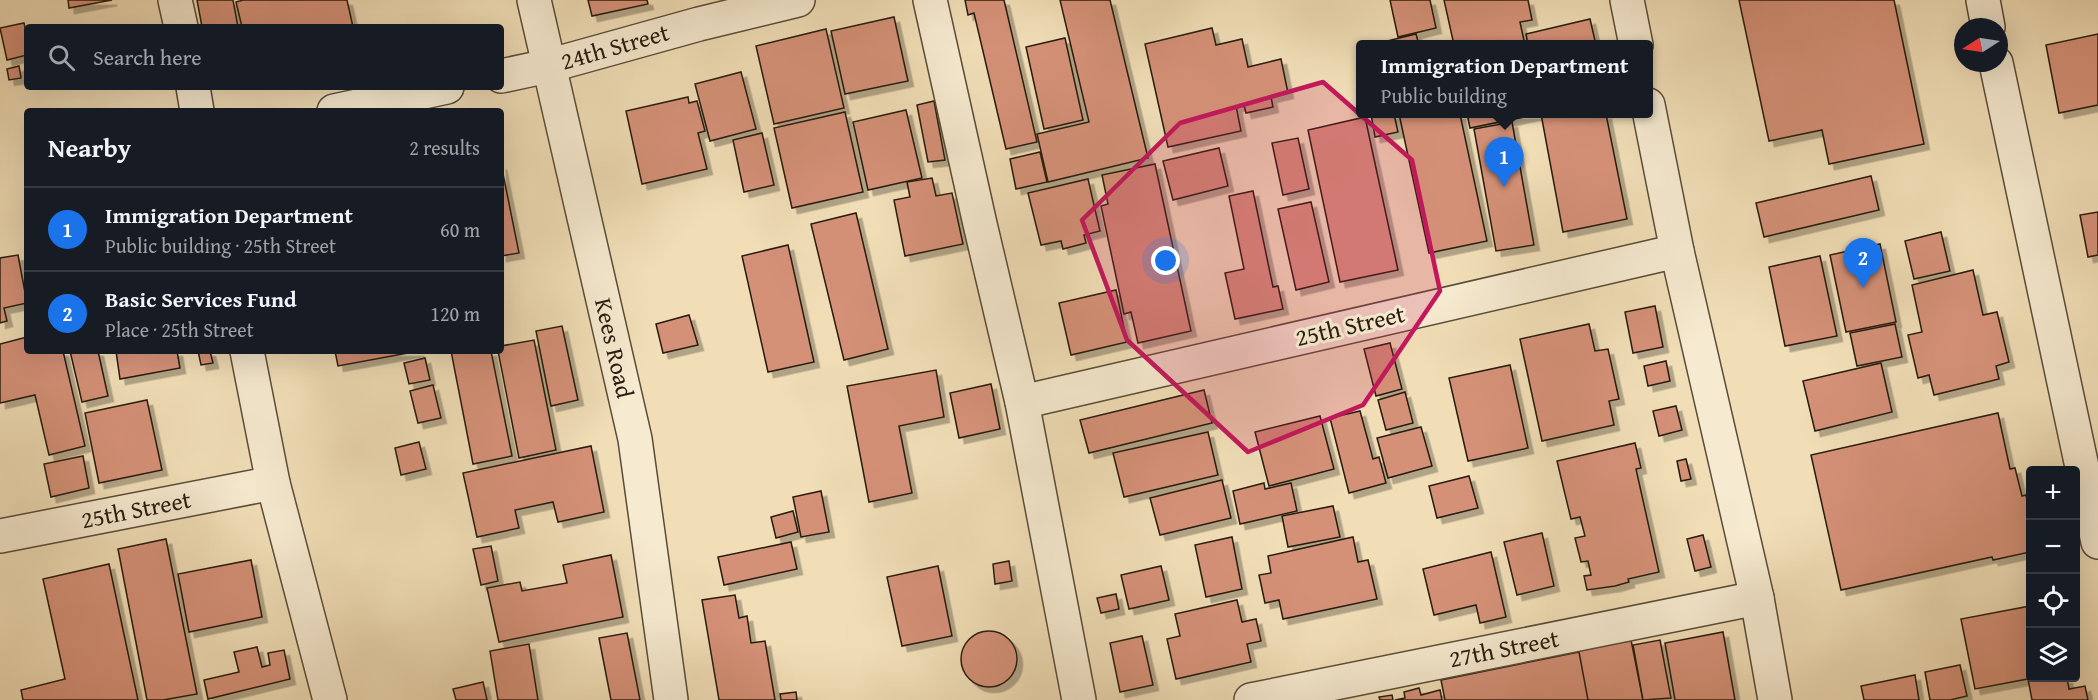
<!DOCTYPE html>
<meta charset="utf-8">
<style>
:root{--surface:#171b24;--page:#242831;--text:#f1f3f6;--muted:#9ea1a6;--line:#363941;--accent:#1a73e8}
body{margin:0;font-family:"Gentium Book Plus",serif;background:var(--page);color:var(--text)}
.controls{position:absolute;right:18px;bottom:18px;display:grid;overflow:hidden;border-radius:6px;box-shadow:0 6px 24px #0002}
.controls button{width:54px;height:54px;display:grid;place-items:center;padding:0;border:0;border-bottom:2px solid var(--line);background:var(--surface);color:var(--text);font:30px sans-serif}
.compass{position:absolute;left:1954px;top:18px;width:54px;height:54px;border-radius:50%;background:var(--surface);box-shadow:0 6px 24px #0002;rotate:258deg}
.you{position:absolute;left:1166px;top:261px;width:21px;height:21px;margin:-15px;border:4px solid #fff;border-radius:50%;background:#1a73e8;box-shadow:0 0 0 9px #1a73e833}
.badge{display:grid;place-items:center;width:39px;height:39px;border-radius:50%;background:var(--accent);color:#fff;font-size:20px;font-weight:700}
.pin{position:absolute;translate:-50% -50px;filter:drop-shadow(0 2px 3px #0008)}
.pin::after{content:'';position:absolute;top:32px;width:21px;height:18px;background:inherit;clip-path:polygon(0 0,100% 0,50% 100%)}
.popup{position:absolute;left:1356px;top:40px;width:297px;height:78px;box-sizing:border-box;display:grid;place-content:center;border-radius:6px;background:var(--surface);filter:drop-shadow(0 2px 4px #0005);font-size:20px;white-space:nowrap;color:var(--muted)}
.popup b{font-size:22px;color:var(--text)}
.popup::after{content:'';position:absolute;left:50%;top:100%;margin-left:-12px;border:12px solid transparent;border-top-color:var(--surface)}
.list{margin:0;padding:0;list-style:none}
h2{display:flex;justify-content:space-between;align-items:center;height:78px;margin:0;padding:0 24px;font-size:26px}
h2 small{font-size:20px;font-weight:400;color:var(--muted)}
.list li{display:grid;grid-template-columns:39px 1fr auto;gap:18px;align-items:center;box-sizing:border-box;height:84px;padding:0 24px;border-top:2px solid var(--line)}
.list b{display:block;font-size:22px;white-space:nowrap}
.list p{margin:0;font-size:20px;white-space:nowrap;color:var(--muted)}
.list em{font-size:20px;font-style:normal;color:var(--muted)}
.icon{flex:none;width:33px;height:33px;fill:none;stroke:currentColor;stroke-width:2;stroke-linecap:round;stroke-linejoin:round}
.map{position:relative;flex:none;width:2098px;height:700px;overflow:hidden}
.search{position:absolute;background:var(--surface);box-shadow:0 6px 24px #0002;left:24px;top:24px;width:480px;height:66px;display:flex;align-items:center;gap:15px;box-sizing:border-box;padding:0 21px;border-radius:6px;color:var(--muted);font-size:22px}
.panel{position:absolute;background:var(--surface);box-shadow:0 6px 24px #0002;left:24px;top:108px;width:480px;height:246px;border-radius:6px}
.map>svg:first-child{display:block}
</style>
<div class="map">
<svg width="2098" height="700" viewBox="0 0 2098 700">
<defs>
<filter id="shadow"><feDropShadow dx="5.5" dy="5.5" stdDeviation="0" flood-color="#0004"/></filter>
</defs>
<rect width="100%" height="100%" fill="#f1deb7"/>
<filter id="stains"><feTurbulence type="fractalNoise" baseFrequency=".00333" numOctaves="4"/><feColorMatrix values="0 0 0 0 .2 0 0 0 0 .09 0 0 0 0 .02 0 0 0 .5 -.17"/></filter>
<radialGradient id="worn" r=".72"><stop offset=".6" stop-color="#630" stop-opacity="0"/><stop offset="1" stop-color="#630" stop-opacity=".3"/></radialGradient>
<g fill="#d59178" stroke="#271b0e" stroke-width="1.5" filter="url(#shadow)">
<path d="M68,0H112L69,8Z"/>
<path d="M197,0H233L238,27H202Z"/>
<path d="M243,0H347L353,27H242L236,2Z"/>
<path d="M588,0H647L648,4L592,16Z"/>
<path d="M965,0H1004L1037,142L1006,149L974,13L968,15Z"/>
<path d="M1060,0H1110L1148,158L1048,182L1037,134L1089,122Z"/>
<path d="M1390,0H1430L1436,28L1398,37Z"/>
<path d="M1444,0H1528L1532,20L1520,22L1525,45H1454Z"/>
<path d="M1739,0H1894L1924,144L1829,164L1822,130L1769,141Z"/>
<path d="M894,17L908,81L845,94L831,31Z"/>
<path d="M1590,19L1596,45H1528L1526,34Z"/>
<path d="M24,23L27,36V55L7,60L0,28Z"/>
<path d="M1212,28L1216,45L1242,39L1248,67L1281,59L1288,93L1271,97L1273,107L1246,113L1244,105L1236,106L1241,131L1168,147L1145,44Z"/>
<path d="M826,29L844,108L774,124L756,46Z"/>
<path d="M1416,34L1419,45H1387V41Z"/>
<path d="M2098,34V105L2059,113L2046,45Z"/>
<path d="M1065,38L1083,120L1044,129L1026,47Z"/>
<path d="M19,66L21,78L9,80L7,69Z"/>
<path d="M741,72L756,129L710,141L695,84Z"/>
<path d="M688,97L689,103L697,101L705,131L698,133L707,169L642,184L626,111Z"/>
<path d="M934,101L945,160L928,162L917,105Z"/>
<path d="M906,110L922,178L868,190L853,122Z"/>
<path d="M845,112L863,192L792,208L774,128Z"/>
<path d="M1371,114H1394L1398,132L1375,137Z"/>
<path d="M1399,114H1460L1487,241L1429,253Z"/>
<path d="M1467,114H1539L1470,128Z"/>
<path d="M1541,114H1606L1627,219L1563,232Z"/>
<path d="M1365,117L1398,270L1340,282L1308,130Z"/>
<path d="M1512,122L1534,245L1496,251L1474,129Z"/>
<path d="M762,133L774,185L744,192L733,140Z"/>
<path d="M1298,138L1309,189L1283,195L1272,143Z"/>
<path d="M1219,148L1228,186L1173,200L1163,161Z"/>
<path d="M1040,152L1047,182L1016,189L1010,159Z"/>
<path d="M501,164L519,253L501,256Z"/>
<path d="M1155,164L1191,331L1138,343L1131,312L1124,314L1101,206L1108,204L1102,175Z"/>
<path d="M1871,176L1879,210L1764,237L1756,203Z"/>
<path d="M932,178L936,196L952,193L963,244L905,256L894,200L910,197L907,182Z"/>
<path d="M1088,179L1100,231L1084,235L1086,243L1063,249L1061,241L1041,245L1028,193Z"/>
<path d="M1253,191L1273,287L1278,286L1283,309L1235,319L1225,273L1244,269L1229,196Z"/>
<path d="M1311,202L1329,282L1296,290L1278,209Z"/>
<path d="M2098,212V255L2088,257L2080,215Z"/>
<path d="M856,213L888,349L844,360L811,224Z"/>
<path d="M1941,232L1950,271L1914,279L1905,241Z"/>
<path d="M1880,244L1896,322L1846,332L1830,255Z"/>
<path d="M788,245L814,362L768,372L742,256Z"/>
<path d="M18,255L27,303L4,308L7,321L0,323V258Z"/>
<path d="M1820,256L1837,336L1785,346L1769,267Z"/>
<path d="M1973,270L1983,315L1997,312L2009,362L1996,366L1999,379L1934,395L1929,375L1918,378L1908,335L1922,332L1912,285Z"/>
<path d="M1116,290L1127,342L1071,355L1059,303Z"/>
<path d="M1655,306L1663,347L1633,353L1625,312Z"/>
<path d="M689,315L698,345L663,353L656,324Z"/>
<path d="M1589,324L1595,351L1608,349L1619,399L1609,401L1614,425L1542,441L1520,339Z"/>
<path d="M1895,324L1902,357L1857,366L1850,333Z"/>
<path d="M562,326L578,400L551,406L536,331Z"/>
<path d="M27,337V351H63L85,446L49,455L35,395L0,403V344Z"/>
<path d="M534,340L556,450L519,458L498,351H501V346Z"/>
<path d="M1390,343L1402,389L1376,396L1364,349Z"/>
<path d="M70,351H98L108,396L82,402Z"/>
<path d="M116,351H177L180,368L120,379Z"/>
<path d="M198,351H210L213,363L201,365Z"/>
<path d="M335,351H419L338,366Z"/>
<path d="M451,351H491L512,456L473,464Z"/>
<path d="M425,358L430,380L409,384L404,363Z"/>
<path d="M1666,361L1670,381L1648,386L1644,366Z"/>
<path d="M1881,363L1892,412L1815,431L1803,381Z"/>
<path d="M1510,365L1528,448L1468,461L1449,378Z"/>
<path d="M936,370L944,417L899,426L912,493L869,502L847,386Z"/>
<path d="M991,384L1000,429L959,438L950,393Z"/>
<path d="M433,385L441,418L418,423L410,391Z"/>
<path d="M1204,390L1212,423L1089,453L1080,420Z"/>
<path d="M1405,392L1413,423L1386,430L1378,400Z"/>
<path d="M147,400L162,470L99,483L85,413Z"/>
<path d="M1676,406L1682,430L1659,436L1653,411Z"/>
<path d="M1360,411L1373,459L1379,457L1386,483L1349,493L1330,418Z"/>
<path d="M1998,413L2010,469L2015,468L2022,496L2026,495L2028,505H2030V552L1993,560L1992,557L1841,590L1811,455Z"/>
<path d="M1320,416L1334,469L1269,486L1255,432Z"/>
<path d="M1421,427L1432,466L1388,478L1377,438Z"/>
<path d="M1208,432L1218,475L1124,497L1113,453Z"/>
<path d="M419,442L426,469L401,475L395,448Z"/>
<path d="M1635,443L1641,468L1636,469L1659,572L1628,579L1629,582L1615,586L1587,590L1584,576L1591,575L1588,561L1581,562L1575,538L1585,536L1580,517L1571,519L1557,461Z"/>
<path d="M591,446L604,512L558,522L553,502L515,510L519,528L477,537L463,473Z"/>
<path d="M83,456L89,488L51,497L44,464Z"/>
<path d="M1686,459L1691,479L1681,481L1677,461Z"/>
<path d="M1469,476L1478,508L1437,518L1429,486Z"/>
<path d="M1222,480L1231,518L1160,535L1150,498Z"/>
<path d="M1264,483L1265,489L1291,483L1297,511L1240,524L1233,491Z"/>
<path d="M821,491L829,532L801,537L793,497Z"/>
<path d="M1333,506L1340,537L1288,547L1282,516Z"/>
<path d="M793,511L798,532L776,538L771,517Z"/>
<path d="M1542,533L1554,586L1517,595L1504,542Z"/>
<path d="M1703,535L1711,567L1695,571L1687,539Z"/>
<path d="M1232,537L1242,589L1206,597L1195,545Z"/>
<path d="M1353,537L1358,562L1368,560L1377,599L1283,619L1279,600L1265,603L1259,575L1271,573L1268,556Z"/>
<path d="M166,539L197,694L163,700H147L118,549Z"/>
<path d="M791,542L797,569L724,585L718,557Z"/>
<path d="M491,546L498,581L481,585L473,549Z"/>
<path d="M1491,552L1506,617L1480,623L1476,605L1434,615L1423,569Z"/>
<path d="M611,555L623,617L499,642L487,588L520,582L522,591L567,583L563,565Z"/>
<path d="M251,560L262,617L189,632L178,574Z"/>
<path d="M1009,561L1012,581L995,584L993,564Z"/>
<path d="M109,564L138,700H23L21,690L65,679L43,579Z"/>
<path d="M938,566L952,636L902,646L887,577Z"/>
<path d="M1161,566L1169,600L1129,609L1121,575Z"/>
<path d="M1116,594L1119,609L1101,613L1097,598Z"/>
<path d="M735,595L739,618L747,616L751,643L765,641L775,700H719L702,600Z"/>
<path d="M1237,600L1242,622L1256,619L1261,641L1247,644L1251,662L1176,679L1167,639L1180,636L1175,614Z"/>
<path d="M2030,606V678H2067L2069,689L2085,686L2088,700H2032L2028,679L1975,689L1961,619Z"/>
<circle cx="989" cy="659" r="28"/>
<path d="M1723,632L1735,700H1675L1665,643Z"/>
<path d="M627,633L640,700H611L599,638Z"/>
<path d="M1142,636L1153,685L1120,692L1110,643Z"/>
<path d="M1631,640L1643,700H1587L1573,652Z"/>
<path d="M1660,640L1671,698L1643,700L1633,645Z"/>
<path d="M529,644L538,700H498L490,651Z"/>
<path d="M257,647L262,667L270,665L268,653L284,650L290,679L208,699L204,680L239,672L234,652Z"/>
<path d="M1579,652L1588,700H1445L1441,680Z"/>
<path d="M1960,665L1967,696L1950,700H1930L1925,672Z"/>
<path d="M1915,675L1919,700H1864L1861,686Z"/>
<path d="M483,682L487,700H456L453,689Z"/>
<path d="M1419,688L1421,695L1440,690L1442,700H1395L1405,698L1404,692Z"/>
<path d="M796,692L797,700H781L780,694Z"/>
<path d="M1392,695L1393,700H1380L1379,697Z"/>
</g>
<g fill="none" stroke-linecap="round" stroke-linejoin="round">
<defs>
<g id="street">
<path d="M175,0L181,27"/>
<path d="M534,0L635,439L671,700"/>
<path d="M930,0L980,224L1022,402L1079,700"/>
<path d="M1627,0L1636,45"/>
<path d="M1983,0L1988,27"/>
<path d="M1996,63L2098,542"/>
<path d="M501,76L548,66L699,24L798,0"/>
<path d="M193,87L197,111"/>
<path d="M1648,105L1677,251L1757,598L1775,700"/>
<path d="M334,111L447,87"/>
<path d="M247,351L273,483L330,700"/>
<path d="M1022,402L1677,251"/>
<path d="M0,536L273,483"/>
<path d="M1251,700L1757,598"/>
</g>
</defs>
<use href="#street" stroke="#5a4c38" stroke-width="36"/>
<use href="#street" stroke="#f6ead0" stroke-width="33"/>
</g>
<path fill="#c2185b" fill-opacity="0.2" stroke="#c2185b" stroke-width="4.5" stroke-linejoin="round" d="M1323,82L1412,160L1440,291L1363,405L1248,452L1127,340L1082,220L1180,123Z"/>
<g text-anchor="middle" stroke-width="6" stroke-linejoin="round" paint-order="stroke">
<g font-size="24" fill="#271b0e" stroke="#f6ead0">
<text transform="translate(615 47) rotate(-16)" y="8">24th Street</text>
<text transform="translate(1350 326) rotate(-13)" y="8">25th Street</text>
<text transform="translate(614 348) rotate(77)" y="8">Kees Road</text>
<text transform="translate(136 510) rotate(-11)" y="8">25th Street</text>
<text transform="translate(1504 649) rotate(-11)" y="8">27th Street</text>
</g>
</g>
<rect width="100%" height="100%" filter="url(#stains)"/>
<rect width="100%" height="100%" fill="url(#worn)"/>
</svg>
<div class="controls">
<button>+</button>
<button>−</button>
<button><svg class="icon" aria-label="locate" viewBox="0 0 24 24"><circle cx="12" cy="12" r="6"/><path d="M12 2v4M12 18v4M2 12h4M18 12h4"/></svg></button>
<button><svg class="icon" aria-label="layers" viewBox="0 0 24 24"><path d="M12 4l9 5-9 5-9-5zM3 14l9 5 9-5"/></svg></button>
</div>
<svg class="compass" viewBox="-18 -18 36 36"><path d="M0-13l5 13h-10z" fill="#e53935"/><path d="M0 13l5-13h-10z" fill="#9ea1a6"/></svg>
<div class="you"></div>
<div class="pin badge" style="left:1504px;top:187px">1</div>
<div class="popup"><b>Immigration Department</b>Public building</div>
<div class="pin badge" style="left:1863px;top:288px">2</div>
<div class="search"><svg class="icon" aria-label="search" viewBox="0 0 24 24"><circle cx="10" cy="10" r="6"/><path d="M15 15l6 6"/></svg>Search here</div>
<section class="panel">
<h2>Nearby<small>2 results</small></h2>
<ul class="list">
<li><span class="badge">1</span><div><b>Immigration Department</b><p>Public building · 25th Street</p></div><em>60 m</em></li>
<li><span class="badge">2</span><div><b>Basic Services Fund</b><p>Place · 25th Street</p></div><em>120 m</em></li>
</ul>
</section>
</div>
